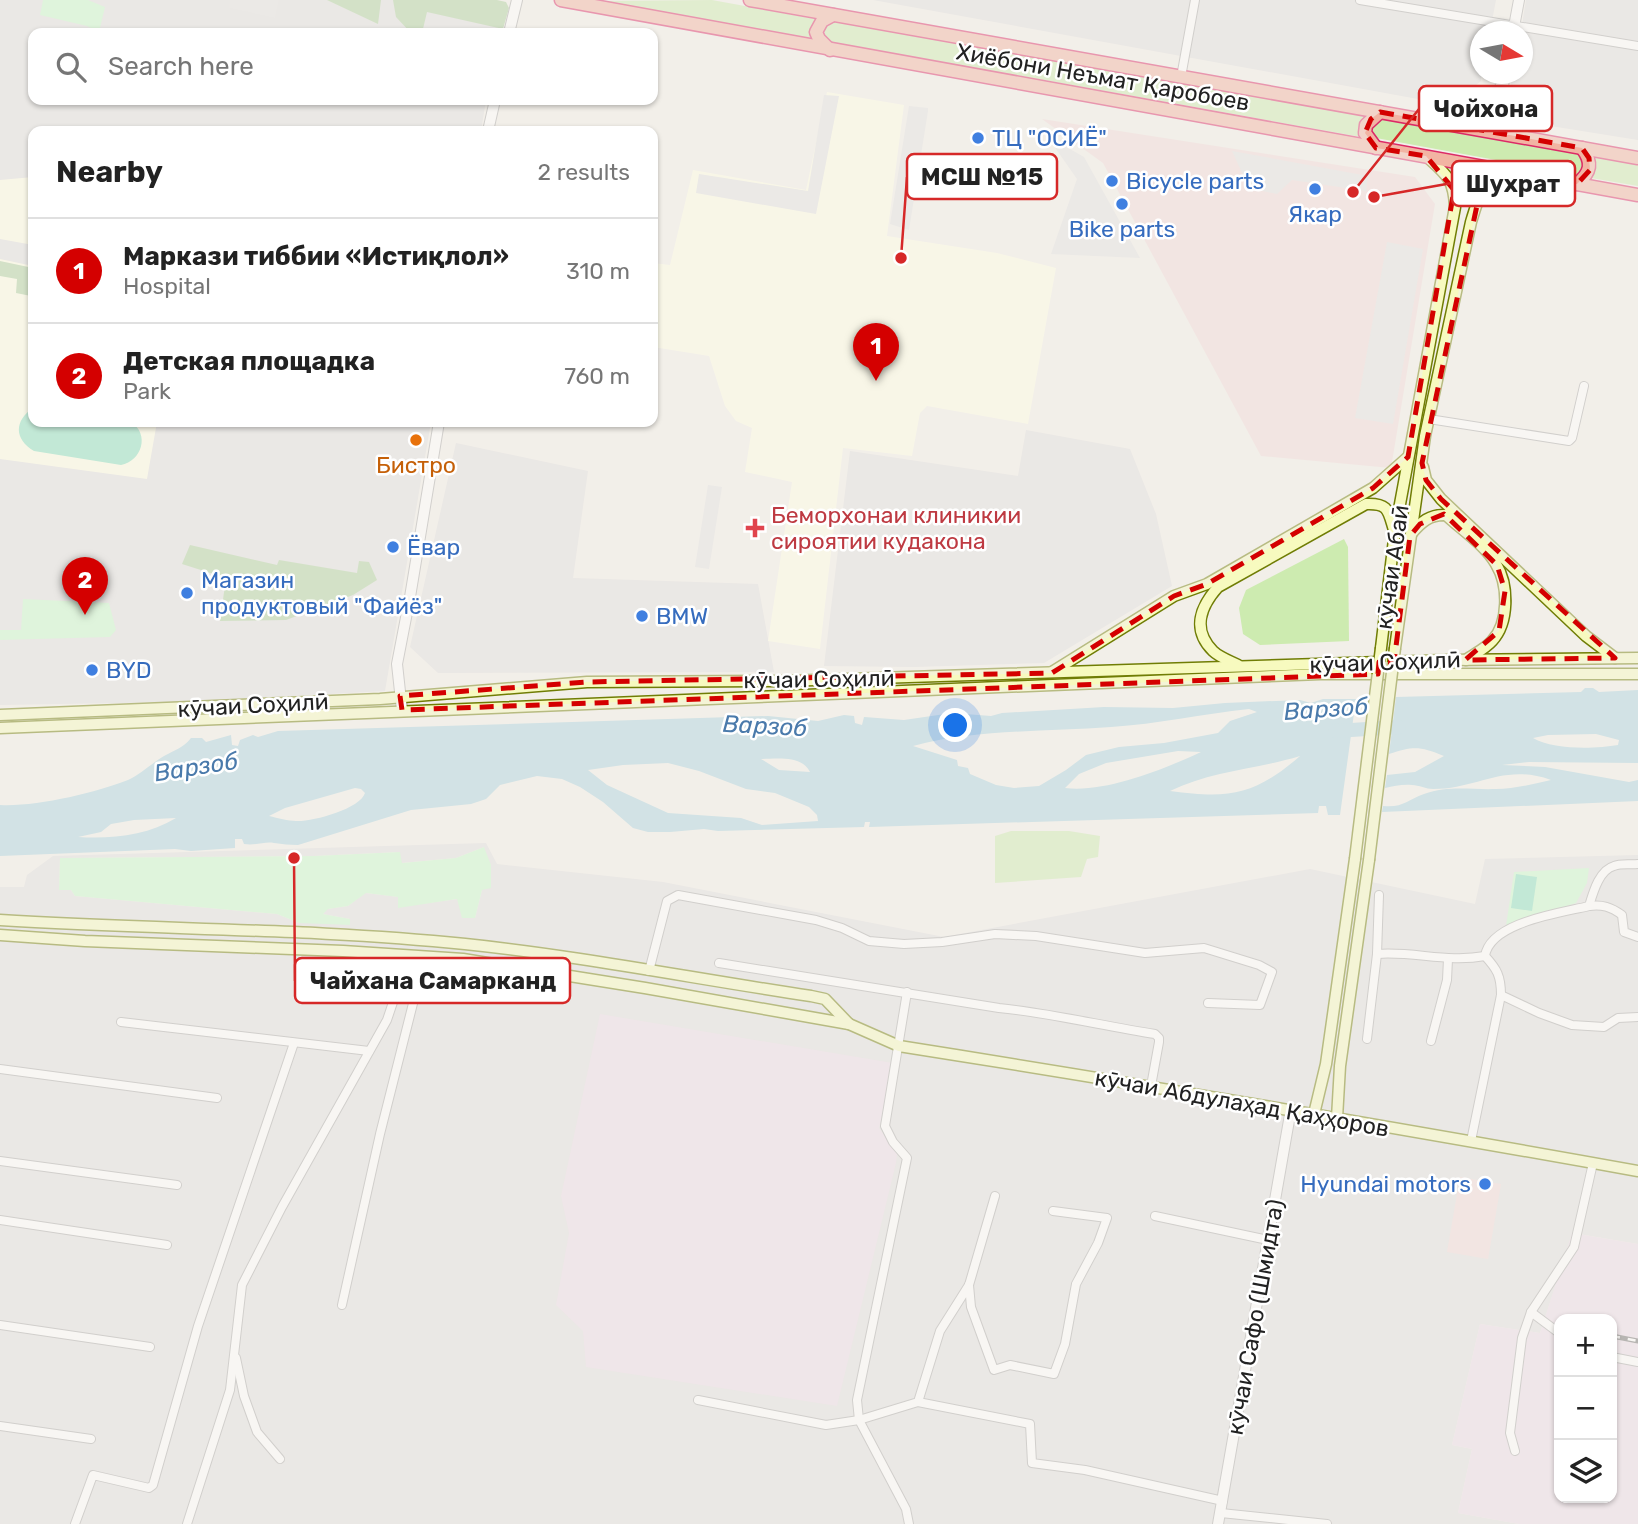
<!DOCTYPE html>
<meta charset="utf-8">
<style>
:root{--surface:#fff;--page:#f6f6f6;--text:#222;--muted:#767676;--line:#e0e0e0;--accent:#d40000}
body{margin:0;font-family:Rubik,sans-serif;background:var(--page);color:var(--text)}
.controls{position:absolute;right:21px;bottom:21px;display:grid;overflow:hidden;border-radius:14px;box-shadow:0 2px 5px #0004}
.controls button{width:63px;height:63px;display:grid;place-items:center;padding:0;border:0;border-bottom:2px solid var(--line);background:var(--surface);color:var(--text);font:35px sans-serif}
.compass{position:absolute;left:1470px;top:21px;width:63px;height:63px;border-radius:50%;background:var(--surface);box-shadow:0 2px 5px #0004;rotate:100deg}
.you{position:absolute;left:956px;top:726px;width:24px;height:24px;margin:-18px;border:5px solid #fff;border-radius:50%;background:#1a73e8;box-shadow:0 0 0 10px #1a73e833}
.badge{display:grid;place-items:center;width:46px;height:46px;border-radius:50%;background:var(--accent);color:#fff;font-size:23px;font-weight:700}
.pin{position:absolute;translate:-50% -58px;filter:drop-shadow(0 2px 4px #0008)}
.pin::after{content:'';position:absolute;top:37px;width:24px;height:21px;background:inherit;clip-path:polygon(0 0,100% 0,50% 100%)}
.list{margin:0;padding:0;list-style:none}
h2{display:flex;justify-content:space-between;align-items:center;height:91px;margin:0;padding:0 28px;font-size:30px}
h2 small{font-size:23px;font-weight:400;color:var(--muted)}
.list li{display:grid;grid-template-columns:46px 1fr auto;gap:21px;align-items:center;box-sizing:border-box;height:105px;padding:0 28px;border-top:2px solid var(--line)}
.list b{display:block;font-size:26px;white-space:nowrap}
.list p{margin:0;font-size:23px;white-space:nowrap;color:var(--muted)}
.list em{font-size:23px;font-style:normal;color:var(--muted)}
.icon{flex:none;width:38px;height:38px;fill:none;stroke:currentColor;stroke-width:2;stroke-linecap:round;stroke-linejoin:round}
.map{position:relative;flex:none;width:1638px;height:1524px;overflow:hidden}
.search{position:absolute;background:var(--surface);box-shadow:0 2px 5px #0004;left:28px;top:28px;width:630px;height:77px;display:flex;align-items:center;gap:18px;box-sizing:border-box;padding:0 24px;border-radius:14px;color:var(--muted);font-size:26px}
.panel{position:absolute;background:var(--surface);box-shadow:0 2px 5px #0004;left:28px;top:126px;width:630px;height:301px;border-radius:14px}
.map>svg:first-child{display:block}
</style>
<div class="map">
<svg width="1638" height="1524" viewBox="0 0 1638 1524">
<rect width="100%" height="100%" fill="#f2efe9"/>
<g fill="#e0dfdf" fill-rule="evenodd">
<path d="M0,0H416L496,16L498,33H33V100H486L481,131H33V422H431L385,691L179,702L0,705Z"/>
<path d="M873,0H1496L1490,31L1480,32L1481,81L1451,105Z"/>
<path d="M1526,0H1638V140L1526,122L1508,102L1513,74H1522L1521,31Z"/>
<path d="M1026,430L1130,449L1156,514L1172,586L1044,663L914,667L824,666L850,451L1018,476Z"/>
<path d="M456,443L588,471L573,578L758,584L774,672L438,673L410,647Z"/>
<path d="M486,843L497,864L663,882L944,937L1310,869L1475,904L1485,859L1638,855V1244L1573,1233L1540,1333L1480,1324L1452,1445L1472,1449L1458,1513L1519,1524H0V887H24L27,875L53,856ZM484,847L482,890L475,918L458,899L398,907L399,897L365,893L348,906L327,909L323,914L350,919L299,923L277,914L75,896L71,890H59L60,858L314,856L399,852L401,863L456,858Z"/>
</g>
<g fill="#f2dad9">
<path d="M1042,119L1415,177L1435,204L1391,468L1261,456L1103,163Z"/>
<path d="M1460,1177L1501,1184L1488,1259L1447,1252Z"/>
</g>
<g fill="#ebdbe8" fill-rule="evenodd">
<path d="M600,1014L893,1063L879,1128L897,1154L896,1163L837,1406L586,1367L583,1331L556,1305L569,1233L561,1196Z"/>
<path d="M1572,1233L1638,1244V1524H1519L1458,1513L1472,1449L1452,1445L1480,1324L1540,1333ZM1559,1319H1612V1498H1559Z"/>
</g>
<g fill="#ffffe5">
<path d="M827,92L904,105L887,236L997,253L1056,268L1028,424L927,406L920,413L912,456L843,448L820,649L768,641L792,482L745,472L752,428L736,421L725,406L709,356L653,347V263L670,265L693,170L806,190Z"/>
<path d="M33,177V245L0,239V180Z"/>
<path d="M0,259L33,266V422H157L147,479L0,459Z"/>
</g>
<g fill="#cdebb0">
<path d="M712,0L815,19L810,32L812,39L601,1Z"/>
<path d="M834,22L1365,116L1362,121L1361,137L832,42L826,39L824,29L827,25Z"/>
<path d="M1381,119L1579,154L1583,167L1578,175L1376,138L1373,133V126Z"/>
<path d="M1595,157L1638,165V186L1591,178L1595,171Z"/>
<path d="M1344,539L1348,547L1349,641L1260,645L1243,634L1239,608L1246,590Z"/>
<path d="M1011,831H1069L1100,836L1098,857L1087,859L1081,877L995,883V836Z"/>
</g>
<g fill="#add19e">
<path d="M327,0H381L378,24Z"/>
<path d="M393,0H497L506,2L509,8L503,29L427,12L422,33H411L396,17Z"/>
<path d="M0,261L33,268V307L30,306L31,296L16,293L17,279L0,276Z"/>
<path d="M190,545L277,565L279,560L357,573L359,561L369,562L377,580L353,595L286,620L220,621L226,578L182,564Z"/>
</g>
<g fill="#c8facc">
<path d="M43,0H88L105,7L99,32L87,26L40,15Z"/>
<path d="M23,599L109,603L116,630L110,637L0,640V630H21Z"/>
<path d="M484,847L491,865V888L482,890L475,918H462L457,899L398,908V897L366,893L348,906L328,909L323,914L350,919V925L299,923L277,914L75,896L71,890H59L60,858L314,856L400,852L402,863L456,858Z"/>
<path d="M1589,868L1587,883L1576,903L1506,926L1514,872Z"/>
</g>
<g fill="#88e0be">
<path d="M33,408V422H131C150,434 142,461 121,465L34,451C14,439 14,421 33,408Z"/>
<path d="M1516,874L1537,877L1532,911L1511,908Z"/>
</g>
<g fill="#e2e2e2">
<path d="M230,0H279L275,18L229,8Z"/>
<path d="M824,95L839,96L816,214L696,193L699,174L808,191Z"/>
<path d="M909,106L928,108V111L909,230L890,224Z"/>
<path d="M1047,136L1084,157L1140,258L1051,254L1077,179Z"/>
<path d="M1232,151L1368,176L1366,191L1292,180L1277,194L1249,188Z"/>
<path d="M1387,242L1423,249L1393,424L1355,418Z"/>
<path d="M708,485L722,487L709,569L695,567Z"/>
</g>
<g fill="#aad3df" fill-rule="evenodd">
<path d="M1585,688H1593L1599,692L1638,690V763L1529,762L1502,765L1545,767L1629,782L1638,780V801L1382,812L1383,806C1403,808 1407,800 1424,794C1449,785 1471,790 1496,789C1514,789 1534,784 1551,780C1503,763 1478,789 1433,789C1426,789 1419,785 1412,785C1403,784 1394,786 1385,788L1387,775L1415,772L1444,756C1420,746 1413,746 1389,754L1396,697L1581,692ZM1596,734L1619,740L1618,745C1595,749 1553,750 1533,738L1548,735Z"/>
<path d="M1323,699H1356L1340,815H1328L1326,806H1319L1318,813L869,827L870,822H865L864,827L718,831L704,829L670,832H648L633,828L603,802L580,787L562,779L537,776L500,785L486,799L471,804L411,810L298,845C289,845 283,844 274,843C265,841 256,846 244,844L242,839H235V848L191,851L175,849L0,856V805C35,807 95,793 128,780C141,774 152,763 164,756C175,750 183,748 191,738H202L206,742L231,735L232,745L238,746L240,740L253,735L258,737L278,731L768,716L818,721L844,715L854,716L855,723L862,725L864,717L904,720L952,713L991,716L1002,713L1104,707L1173,708L1225,703L1300,700L1311,703ZM1249,709L1257,712L1230,721L1218,733L1164,743L1119,747L1086,755L1066,770L1039,786L1014,788L996,785L970,774L968,768L958,766L957,760L913,746C977,729 1045,732 1111,727C1157,724 1203,714 1249,709ZM1178,751L1201,752C1164,769 1106,793 1065,788L1079,774L1106,763ZM1300,756C1254,796 1229,799 1170,791C1210,771 1258,769 1300,756ZM761,759C777,759 802,755 810,772L779,770ZM668,763L699,771L746,789L775,793L809,807L817,815L818,821L762,825L741,818L668,813L607,785L588,770L623,765ZM355,788L361,789L365,793C360,809 312,822 296,821C288,821 278,818 269,816L285,808ZM176,818C147,836 111,839 78,837L101,832L111,824L134,820Z"/>
</g>
<g fill="none" stroke-linecap="round" stroke-linejoin="round">
<path stroke="#aad3df" stroke-width="14" d="M1335,731L1399,727"/>
<defs>
<g id="minor">
<path d="M1360,0L1638,46"/>
<path d="M1181,77L1195,0"/>
<path d="M1429,419L1569,441L1572,438L1584,386"/>
<path d="M1589,906C1602,904 1611,907 1622,915L1624,932L1638,937"/>
<path d="M1377,954C1414,951 1447,963 1485,956"/>
<path d="M719,963L999,1008C1051,1013 1103,1026 1155,1034L1159,1038V1042L1151,1086"/>
<path d="M649,971L667,901L678,895L816,920L842,928L869,941L904,944L942,942L995,934L1036,936L1145,953L1204,948L1259,965L1272,972L1260,1005L1208,1003"/>
<path d="M907,992L885,1126L893,1142L907,1158L857,1400L859,1420L906,1509L909,1524"/>
<path d="M1501,995L1539,1013L1572,1025L1604,1027L1618,1018L1638,1017"/>
<path d="M121,1022L369,1051"/>
<path d="M1367,1039L1377,954L1379,895"/>
<path d="M1431,1041L1447,980L1448,959"/>
<path d="M0,1069L217,1098"/>
<path d="M1471,1141L1501,995C1501,976 1497,969 1485,956C1490,922 1561,913 1589,906C1593,893 1599,870 1614,866C1621,863 1631,865 1638,864"/>
<path d="M0,1161L177,1185"/>
<path d="M1155,1216L1268,1240"/>
<path d="M0,1220L167,1245"/>
<path d="M969,1285L971,1307L994,1370L1010,1365L1054,1374L1065,1344L1076,1284L1098,1243L1107,1218L1053,1211"/>
<path d="M342,1305L380,1134L425,956"/>
<path d="M1531,1312L1559,1333"/>
<path d="M0,1325L150,1347"/>
<path d="M1612,1357L1638,1362"/>
<path d="M236,1358L244,1396L257,1432L280,1459"/>
<path d="M698,1400L826,1425L859,1420L918,1402L940,1331L969,1285L995,1196"/>
<path d="M918,1402L1030,1424L1032,1463L1085,1470L1223,1501"/>
<path d="M0,1426L91,1439"/>
<path d="M1515,1451L1510,1433L1522,1338L1531,1312L1574,1247L1593,1163"/>
<path d="M1221,1513L1327,1524"/>
<path d="M75,1524L93,1475L149,1488L153,1485L198,1326L294,1043"/>
<path d="M187,1524L230,1390L242,1285L282,1207L387,1020L409,955"/>
</g>
<g id="tertiary">
<path d="M1513,32L1519,0"/>
<path d="M509,33L517,0"/>
<path d="M1505,74C1499,103 1502,119 1526,138"/>
<path d="M1454,124C1485,117 1488,109 1503,82"/>
<path d="M488,131L495,100"/>
<path d="M402,710L397,664L410,597L439,422"/>
<path d="M1218,1524L1291,1109"/>
</g>
<g id="secondary">
<path d="M1423,467L1426,480L1441,499L1586,636L1615,658"/>
<path d="M1411,534C1421,522 1430,514 1446,515C1462,530 1485,545 1496,564C1509,585 1509,623 1492,641C1485,649 1474,654 1466,660"/>
<path d="M1381,648L1395,531L1455,207C1454,179 1446,174 1426,156"/>
<path d="M1395,648L1425,436L1471,222C1480,192 1483,182 1515,173"/>
<path d="M1238,665C1230,661 1219,657 1213,651C1191,629 1201,606 1218,587L1366,504C1389,503 1388,511 1394,530"/>
<path d="M1052,672L1174,596L1207,584L1373,488L1408,457"/>
<path d="M0,715L380,699L587,682L784,681L1444,660L1638,658"/>
<path d="M0,728L1320,674H1638"/>
<path d="M0,920C155,930 311,928 465,944C581,956 696,979 811,996L825,999L849,1024"/>
<path d="M0,935L85,941L343,951L463,959L645,988L849,1024L899,1046C1146,1085 1392,1127 1638,1171"/>
<path d="M1314,1114L1326,1064L1355,859"/>
<path d="M1337,1118L1340,1066L1369,860"/>
</g>
<g id="trunk">
<path d="M561,0L1638,195"/>
<path d="M750,0L1638,158"/>
<path d="M830,50L819,39L816,32L822,21L833,15"/>
<path d="M1376,148L1365,133L1366,125L1380,112"/>
<path d="M1577,184C1591,172 1593,163 1582,148"/>
</g>
</defs>
<use href="#minor" stroke="#a9a9a9" stroke-width="10"/>
<use href="#tertiary" stroke="#a9a9a9" stroke-width="12"/>
<use href="#secondary" stroke="#707d05" stroke-width="13"/>
<use href="#trunk" stroke="#dc2a67" stroke-width="15"/>
<use href="#minor" stroke="#fff" stroke-width="8"/>
<use href="#tertiary" stroke="#fff" stroke-width="10"/>
<use href="#secondary" stroke="#f7fabf" stroke-width="10"/>
<use href="#trunk" stroke="#f2b4a3" stroke-width="12"/>
<defs>
<path id="rail" d="M1612,1336L1638,1341"/>
</defs>
<use href="#rail" stroke="#707070" stroke-width="5"/>
<use href="#rail" stroke="#fff" stroke-width="2.5" stroke-dasharray="8" stroke-linecap="butt"/>
<defs>
<g id="secondary-bridge">
<path d="M1355,859L1381,648"/>
<path d="M1369,860L1395,648"/>
</g>
</defs>
<use href="#secondary-bridge" stroke="#707d05" stroke-width="13" stroke-linecap="butt"/>
<use href="#secondary-bridge" stroke="#f7fabf" stroke-width="10"/>
</g>
<path d="M0 0H1638V1524H0ZM1380,112L1582,148L1589,158L1590,170L1577,184L1515,173L1488,183L1479,196L1422,463L1426,480L1441,499L1615,658L1465,660L1499,631L1505,591L1497,565L1444,514L1420,524L1410,536L1394,662H1379L1378,674L402,710L400,696L587,682L1052,673L1174,596L1207,584L1373,488L1408,457L1454,190L1426,156L1376,148L1365,133L1371,119Z" fill="#f2efe9" fill-opacity=".55" fill-rule="evenodd"/>
<path fill="none" stroke="#d40000" stroke-width="5" stroke-dasharray="14 9" stroke-linejoin="round" d="M1380,112L1582,148L1589,158L1590,170L1577,184L1515,173L1488,183L1479,196L1422,463L1426,480L1441,499L1615,658L1465,660L1499,631L1505,591L1497,565L1444,514L1420,524L1410,536L1394,662H1379L1378,674L402,710L400,696L587,682L1052,673L1174,596L1207,584L1373,488L1408,457L1454,190L1426,156L1376,148L1365,133L1371,119Z"/>
<g fill="#3f7fe0" stroke="#fff" stroke-width="2.5">
<circle cx="978" cy="138" r="7"/>
<circle cx="1112" cy="181" r="7"/>
<circle cx="1315" cy="189" r="7"/>
<circle cx="1122" cy="204" r="7"/>
<circle cx="393" cy="547" r="7"/>
<circle cx="187" cy="593" r="7"/>
<circle cx="642" cy="616" r="7"/>
<circle cx="92" cy="670" r="7"/>
<circle cx="1485" cy="1184" r="7"/>
</g>
<circle fill="#e8710a" stroke="#fff" stroke-width="2.5" cx="416" cy="440" r="7"/>
<path fill="#e0444e" stroke="#fff" stroke-width="2.5" d="M751.5 517.5h7v7h7v7h-7v7h-7v-7h-7v-7h7z"/>
<g text-anchor="middle" stroke-width="5" stroke-linejoin="round" paint-order="stroke">
<g font-size="23" fill="#222" stroke="#fff">
<text transform="translate(1103 77) rotate(10)" y="8">Хиёбони Неъмат Қаробоев</text>
<text transform="translate(1392 567) rotate(-82)" y="8">кӯчаи Абаӣ</text>
<text transform="translate(1385 662) rotate(-2)" y="8">кӯчаи Соҳилӣ</text>
<text transform="translate(819 679) rotate(-1)" y="8">кӯчаи Соҳилӣ</text>
<text transform="translate(253 705) rotate(-3)" y="8">кӯчаи Соҳилӣ</text>
<text transform="translate(1242 1103) rotate(10)" y="8">кӯчаи Абдулаҳад Қаҳҳоров</text>
<text transform="translate(1255 1317) rotate(-80)" y="8">кӯчаи Сафо (Шмидта)</text>
</g>
<g font-size="23" fill="#366cbe" stroke="#fff" text-anchor="start">
<text x="992" y="146">ТЦ "ОСИЁ"</text>
<text x="1126" y="189">Bicycle parts</text>
<text x="1315" y="222" text-anchor="middle">Якар</text>
<text x="1122" y="237" text-anchor="middle">Bike parts</text>
<text x="407" y="555">Ёвар</text>
<text x="201" y="588">Магазин<tspan x="201" dy="26">продуктовый "Файёз"</tspan></text>
<text x="656" y="624">BMW</text>
<text x="106" y="678">BYD</text>
<text x="1471" y="1192" text-anchor="end">Hyundai motors</text>
</g>
<g font-size="23" fill="#c56008" stroke="#fff">
<text x="416" y="473">Бистро</text>
</g>
<g font-size="23" fill="#be3a42" stroke="#fff" text-anchor="start">
<text x="771" y="523">Беморхонаи клиникии<tspan x="771" dy="26">сироятии кудакона</tspan></text>
</g>
<g font-size="24" font-style="italic" fill="#4a7aab" stroke="#fff">
<text transform="translate(1326 709) rotate(-4)" y="8">Варзоб</text>
<text transform="translate(765 726) rotate(3)" y="8">Варзоб</text>
<text transform="translate(196 767) rotate(-9)" y="8">Варзоб</text>
</g>
</g>
<path fill="none" stroke="#d62828" stroke-width="2.5" d="M1353 192L1419 109M901 258L907 177M1374 197L1452 183M294 858L295 981"/>
<g fill="#d62828" stroke="#fff" stroke-width="2.5">
<circle cx="1353" cy="192" r="7"/>
<circle cx="901" cy="258" r="7"/>
<circle cx="1374" cy="197" r="7"/>
<circle cx="294" cy="858" r="7"/>
</g>
<g fill="#fff" stroke="#d62828" stroke-width="2.5">
<rect x="1419" y="86" width="133" height="45" rx="7"/>
<rect x="907" y="154" width="150" height="45" rx="7"/>
<rect x="1452" y="161" width="123" height="45" rx="7"/>
<rect x="295" y="958" width="275" height="45" rx="7"/>
</g>
<g font-size="24" text-anchor="middle" font-weight="bold" fill="#222">
<text x="1486" y="117">Чойхона</text>
<text x="982" y="185">МСШ №15</text>
<text x="1513" y="192">Шухрат</text>
<text x="433" y="989">Чайхана Самарканд</text>
</g>
</svg>
<div class="controls">
<button>+</button>
<button>−</button>
<button><svg class="icon" aria-label="layers" viewBox="0 0 24 24"><path d="M12 4l9 5-9 5-9-5zM3 14l9 5 9-5"/></svg></button>
</div>
<svg class="compass" viewBox="-18 -18 36 36"><path d="M0-13l5 13h-10z" fill="#e53935"/><path d="M0 13l5-13h-10z" fill="#767676"/></svg>
<div class="you"></div>
<div class="pin badge" style="left:876px;top:381px">1</div>
<div class="pin badge" style="left:85px;top:615px">2</div>
<div class="search"><svg class="icon" aria-label="search" viewBox="0 0 24 24"><circle cx="10" cy="10" r="6"/><path d="M15 15l6 6"/></svg>Search here</div>
<section class="panel">
<h2>Nearby<small>2 results</small></h2>
<ul class="list">
<li><span class="badge">1</span><div><b>Маркази тиббии «Истиқлол»</b><p>Hospital</p></div><em>310 m</em></li>
<li><span class="badge">2</span><div><b>Детская площадка</b><p>Park</p></div><em>760 m</em></li>
</ul>
</section>
</div>
